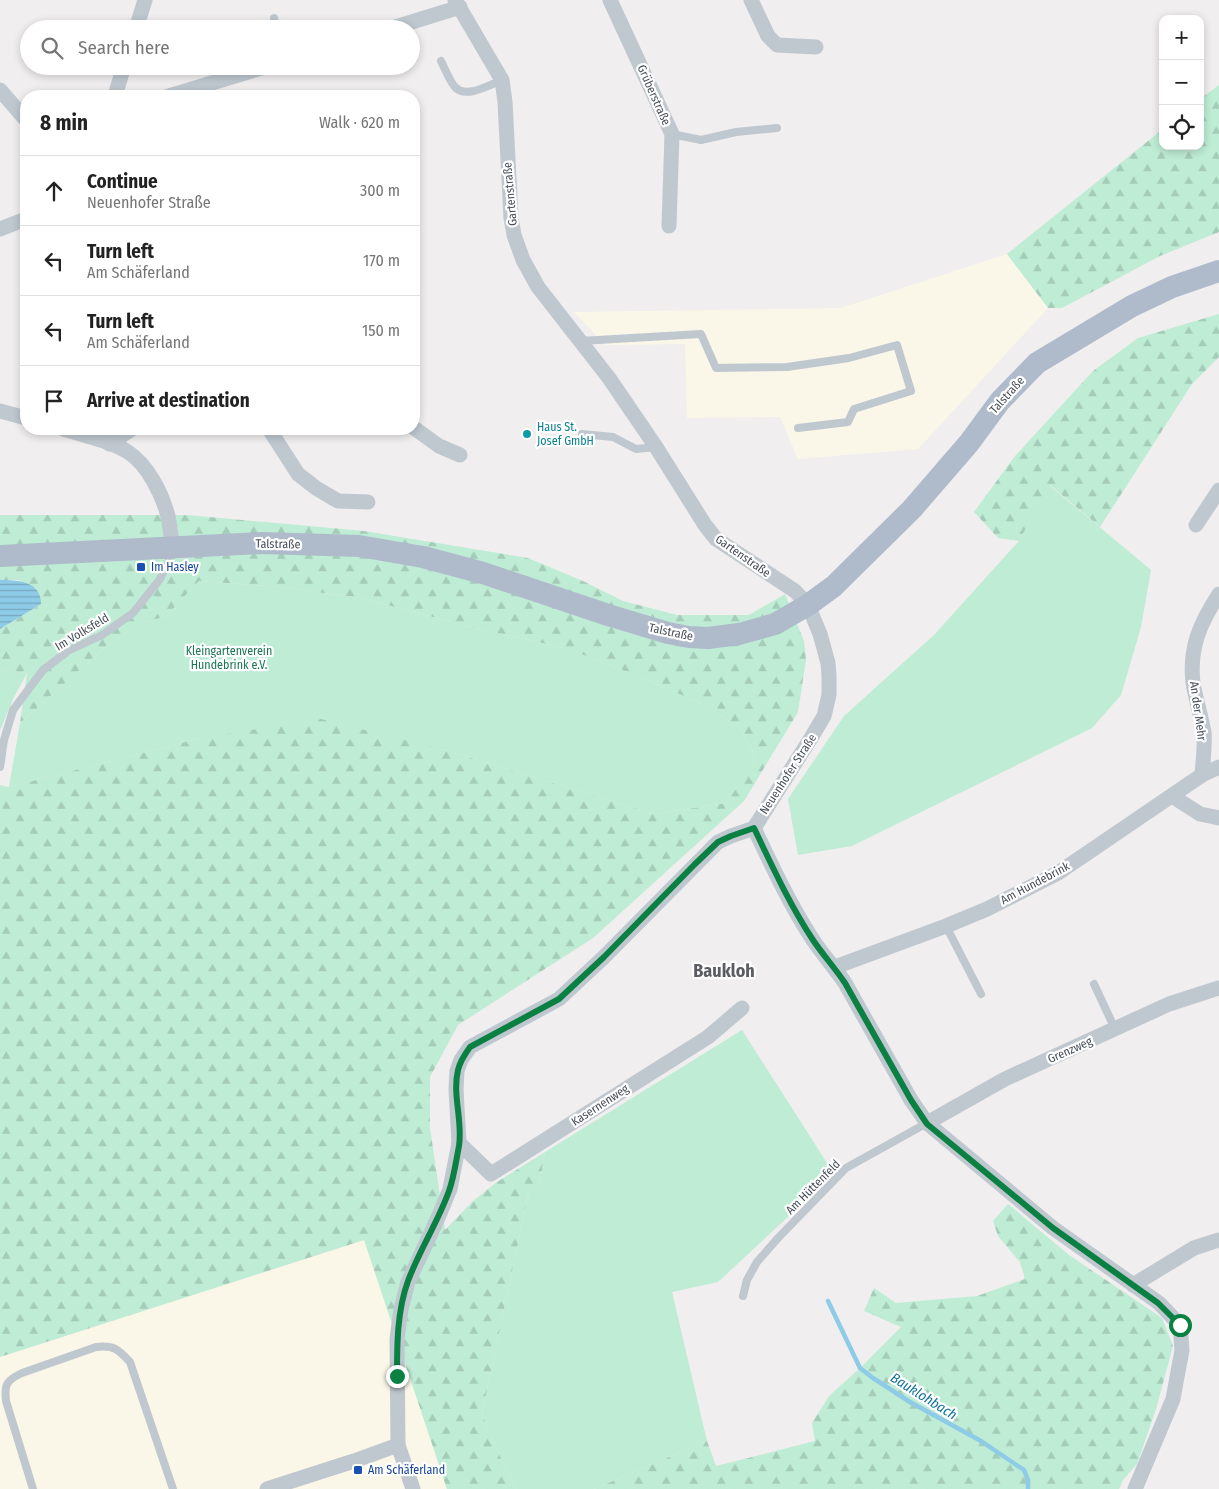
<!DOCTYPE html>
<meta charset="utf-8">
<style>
:root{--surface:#fff;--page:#f2f2f2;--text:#222;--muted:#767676;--line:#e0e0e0}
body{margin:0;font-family:"Fira Sans Condensed",sans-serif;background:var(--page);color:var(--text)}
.controls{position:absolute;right:15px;top:15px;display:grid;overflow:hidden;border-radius:10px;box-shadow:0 2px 8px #0003}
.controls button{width:45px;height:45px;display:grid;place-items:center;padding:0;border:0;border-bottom:1px solid var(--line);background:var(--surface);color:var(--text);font:25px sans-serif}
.stop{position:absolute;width:15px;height:15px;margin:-11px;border:4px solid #0b8043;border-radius:50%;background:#fff}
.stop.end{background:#0b8043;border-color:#fff;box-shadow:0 1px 5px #0008}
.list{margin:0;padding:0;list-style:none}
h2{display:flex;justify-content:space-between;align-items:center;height:65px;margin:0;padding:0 20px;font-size:21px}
h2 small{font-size:16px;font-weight:400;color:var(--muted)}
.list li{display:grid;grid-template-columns:32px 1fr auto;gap:15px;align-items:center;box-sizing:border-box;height:70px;padding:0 20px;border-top:1px solid var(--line)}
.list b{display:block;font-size:19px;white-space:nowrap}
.list p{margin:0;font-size:16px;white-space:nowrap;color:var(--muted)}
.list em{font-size:16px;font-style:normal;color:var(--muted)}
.icon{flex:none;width:28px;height:28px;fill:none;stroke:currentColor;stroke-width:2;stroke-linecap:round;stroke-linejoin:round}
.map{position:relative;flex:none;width:1219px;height:1489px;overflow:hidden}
.search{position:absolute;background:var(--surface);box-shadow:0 2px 8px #0003;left:20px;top:20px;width:400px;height:55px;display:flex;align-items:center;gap:12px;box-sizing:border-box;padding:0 18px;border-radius:28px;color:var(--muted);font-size:19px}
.panel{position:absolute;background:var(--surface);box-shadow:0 2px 8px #0003;left:20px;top:90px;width:400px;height:345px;border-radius:20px}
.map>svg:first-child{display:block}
</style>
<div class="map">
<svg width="1219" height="1489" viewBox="0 0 1219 1489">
<defs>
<pattern id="forest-firs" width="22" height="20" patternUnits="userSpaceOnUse" patternTransform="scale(1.25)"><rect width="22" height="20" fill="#beecd5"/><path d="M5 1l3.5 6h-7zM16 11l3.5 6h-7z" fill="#a5ccb9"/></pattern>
<pattern id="water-rules" width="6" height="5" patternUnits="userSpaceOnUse" patternTransform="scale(1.25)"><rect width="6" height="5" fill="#8ecbe7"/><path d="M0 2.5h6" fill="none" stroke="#76a7be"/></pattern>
</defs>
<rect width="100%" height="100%" fill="#f0eeee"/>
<g fill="#fbf7e8">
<path d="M1007,254L1048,308L918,449L798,459L780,417L687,418L685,344L605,345L574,312L841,308Z"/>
<path d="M364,1240L447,1489H0V1357Z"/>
</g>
<g fill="#beecd5">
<path d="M1049,485L1151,570L1141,627L1121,695L1092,728L852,846L798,855L788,799L844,716L934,635L1019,541Z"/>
<path d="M199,581L280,587L361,598L463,625L568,649L641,677L704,705L740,728L756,761L726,803L654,814L441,749L201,738L9,787L20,723L107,646L139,624L166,616Z"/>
<path d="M3,670L27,673L14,697L0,730V672Z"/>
<path d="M742,1030L834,1174L718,1282L672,1292L707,1441L594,1489H516L495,1446L482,1414L529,1191L539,1187L545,1152Z"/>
</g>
<g fill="url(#forest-firs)">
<path d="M1219,85V232L1160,256L1062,308H1048L1007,254L1163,129V146H1200V99Z"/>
<path d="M1219,314V357L1192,384L1100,527L1050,485L1019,541L998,538L974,512L1015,456L1093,371L1138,338Z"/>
<path d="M0,515H187L364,531L528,558L583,581L623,601L677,615H749L785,594L804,641L806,660L798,712L744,801L593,938L458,1025L430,1077V1128L445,1230L473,1201L497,1182L545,1152L539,1187L529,1191L482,1414L495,1446L516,1489H447L364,1240L0,1357V785L9,787L201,738L321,719L441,749L654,814L726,803L756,761L740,728L704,705L641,677L568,649L463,625L361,598L280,587L199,581L166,616L139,624L107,646L20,723L27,673L3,670L0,672V629L41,604L36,588L18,580H0Z"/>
<path d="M1008,1204L1069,1255L1162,1318L1173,1346L1156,1409L1137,1464L1123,1480L1119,1489H594L707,1441L716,1466L815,1441L812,1423L829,1396L860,1368L901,1327L864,1311L874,1288L896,1303L977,1296L1025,1279L1020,1262L998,1236L993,1221Z"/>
</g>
<path fill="url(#water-rules)" d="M0,580C18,580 41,581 41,604L0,629Z"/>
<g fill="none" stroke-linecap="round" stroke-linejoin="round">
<path stroke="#8ecbe7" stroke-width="4.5" d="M828,1301L860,1368L873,1378L910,1402L981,1441L1015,1464L1024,1470L1028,1480V1489"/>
<g stroke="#bfc7cf" stroke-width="8">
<path d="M274,18L277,29"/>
<path d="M441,61C445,69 449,79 454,86C465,100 489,85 502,80"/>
<path d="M672,134L701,140L736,132L777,128"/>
<path d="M580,341L701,334L716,368L787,367L849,358L897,345L911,391L854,409L848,422L798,428"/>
<path d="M582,434L613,437L636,449L656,447"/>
<path d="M0,767L4,740L13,710L43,670L68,651L102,635L133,613L160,579L168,563L172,549"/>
<path d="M946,926L981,994"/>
<path d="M1094,984L1115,1029"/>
<path d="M743,1296L747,1280L757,1262L778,1238L846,1168L927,1123"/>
<path d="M33,1489L6,1401C4,1384 7,1380 22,1373L96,1347C114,1345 118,1349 130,1362L173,1489"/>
</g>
<g stroke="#bfc7cf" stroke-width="15">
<path d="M455,0L502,80L505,102L511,218L514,235L523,260L538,287L609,378L656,447L705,525L716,539L795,591L808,605L820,634L828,663L829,676V695L824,716L811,738L754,828"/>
<path d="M610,0L672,134L669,226"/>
<path d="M751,0L768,36L777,45L816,47"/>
<path d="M136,29L145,0"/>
<path d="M389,29L460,7"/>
<path d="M0,90L26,120"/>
<path d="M115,96L124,66"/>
<path d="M169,96L268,66"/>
<path d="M0,229L26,219"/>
<path d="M0,411L26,418"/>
<path d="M414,428L439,446L460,455"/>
<path d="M63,429C84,436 109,440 128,452C148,465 162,494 168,516C170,526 171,537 173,547"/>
<path d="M269,429L298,474L316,488L338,501L368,502"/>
<path d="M109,444L132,429"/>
<path d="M1196,525L1219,490"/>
<path d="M1202,775C1203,761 1205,746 1204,732C1201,716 1196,700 1193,683C1189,648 1200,623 1219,594"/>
<path d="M1172,796L1200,814L1219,818"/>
<path d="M754,828C772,866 790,905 813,940C823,955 835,968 845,983L911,1100L927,1123L1053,1228L1159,1303L1180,1325L1182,1350L1173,1399L1135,1489"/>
<path d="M835,967L946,926L987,909L1058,873L1202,775L1219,767"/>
<path d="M927,1123L1005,1079L1169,1004L1219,988"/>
<path d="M459,1143L491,1174L708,1037L742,1008"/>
<path d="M1133,1285L1194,1248L1219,1240"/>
<path d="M267,1489L354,1461L398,1445"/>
<path d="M413,1489L398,1445L397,1339L401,1309L408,1282L438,1218L450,1189L459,1143L456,1089L457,1071L461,1060L470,1047L559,999L604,957L718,842L731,836L754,828"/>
</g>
<path stroke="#afbacb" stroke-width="22" d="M0,556L262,543L359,546L423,557L483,573L608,615L668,633L689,637L708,638L739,634L775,624L808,605L834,586L912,509L969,443L1000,401L1037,363L1132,306L1172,287L1219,271"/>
</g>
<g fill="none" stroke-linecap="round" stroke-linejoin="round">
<path stroke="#0b8043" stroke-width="6" d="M397,1376C397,1345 397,1311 408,1281C419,1251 438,1222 449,1191C454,1177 456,1161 459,1146C463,1121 452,1095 458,1070C460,1061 465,1054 470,1047L559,999L604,957L694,865L718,842L731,836L754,828C772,866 790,905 813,940C823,955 835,968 845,983L911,1100L927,1124L1053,1228L1158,1303L1180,1325"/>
</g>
<circle fill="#0f9aa8" stroke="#fff" stroke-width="2" cx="527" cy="434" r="5"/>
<g fill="#1a4fb4" stroke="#fff" stroke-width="2">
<rect x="136" y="562" width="10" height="10" rx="2.5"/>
<rect x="353" y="1465" width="10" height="10" rx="2.5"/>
</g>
<g text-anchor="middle" stroke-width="4.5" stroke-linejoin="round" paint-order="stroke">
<g font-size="12" fill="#474f5a" stroke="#fff">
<text transform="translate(654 95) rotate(66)" y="4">Grüberstraße</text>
<text transform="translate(510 194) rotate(-95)" y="4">Gartenstraße</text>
<text transform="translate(1007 395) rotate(-48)" y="4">Talstraße</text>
<text transform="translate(278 544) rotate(1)" y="4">Talstraße</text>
<text transform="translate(743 556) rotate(35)" y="4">Gartenstraße</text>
<text transform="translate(82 632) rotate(-31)" y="4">Im Volksfeld</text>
<text transform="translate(671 632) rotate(12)" y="4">Talstraße</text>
<text transform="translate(1198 711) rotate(82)" y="4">An der Mehr</text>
<text transform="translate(788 774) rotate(-57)" y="4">Neuenhofer Straße</text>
<text transform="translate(1035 883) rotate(-28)" y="4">Am Hundebrink</text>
<text transform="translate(1070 1050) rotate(-24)" y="4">Grenzweg</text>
<text transform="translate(600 1105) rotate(-33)" y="4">Kasernenweg</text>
<text transform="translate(813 1187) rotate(-45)" y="4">Am Hüttenfeld</text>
</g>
<g font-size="12" fill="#0d838f" stroke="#fff" text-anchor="start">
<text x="537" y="431">Haus St.<tspan x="537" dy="14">Josef GmbH</tspan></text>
</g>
<g font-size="12" fill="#164399" stroke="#fff" text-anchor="start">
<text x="151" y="571">Im Hasley</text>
<text x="368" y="1474">Am Schäferland</text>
</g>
<g font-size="12" fill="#1c7753" stroke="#fff">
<text x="229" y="655">Kleingartenverein<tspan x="229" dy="14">Hundebrink e.V.</tspan></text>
</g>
<g font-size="14" font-style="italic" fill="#1474a0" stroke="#fff">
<text transform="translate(924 1396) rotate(32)" y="5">Bauklohbach</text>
</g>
<g font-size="18" font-weight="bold" fill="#5b5d62" stroke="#fff">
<text x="724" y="977">Baukloh</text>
</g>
</g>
</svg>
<div class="controls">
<button>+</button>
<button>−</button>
<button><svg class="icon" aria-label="locate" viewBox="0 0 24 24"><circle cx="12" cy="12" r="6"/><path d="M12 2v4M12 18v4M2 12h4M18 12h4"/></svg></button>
</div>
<div class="stop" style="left:1180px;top:1325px"></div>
<div class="stop end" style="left:397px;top:1376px"></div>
<div class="search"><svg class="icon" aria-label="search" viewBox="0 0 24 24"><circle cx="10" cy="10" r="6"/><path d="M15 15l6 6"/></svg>Search here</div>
<section class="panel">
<h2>8 min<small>Walk · 620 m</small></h2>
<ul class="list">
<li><svg class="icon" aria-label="ahead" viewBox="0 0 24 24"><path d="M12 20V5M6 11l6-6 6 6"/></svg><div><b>Continue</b><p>Neuenhofer Straße</p></div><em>300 m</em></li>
<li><svg class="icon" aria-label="left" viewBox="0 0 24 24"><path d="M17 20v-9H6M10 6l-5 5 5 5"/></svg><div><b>Turn left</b><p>Am Schäferland</p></div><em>170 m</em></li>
<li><svg class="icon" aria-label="left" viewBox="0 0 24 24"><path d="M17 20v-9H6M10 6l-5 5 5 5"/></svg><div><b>Turn left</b><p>Am Schäferland</p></div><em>150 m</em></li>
<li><svg class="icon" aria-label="arrive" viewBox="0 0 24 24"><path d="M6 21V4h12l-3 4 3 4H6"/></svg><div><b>Arrive at destination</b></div></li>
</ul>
</section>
</div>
